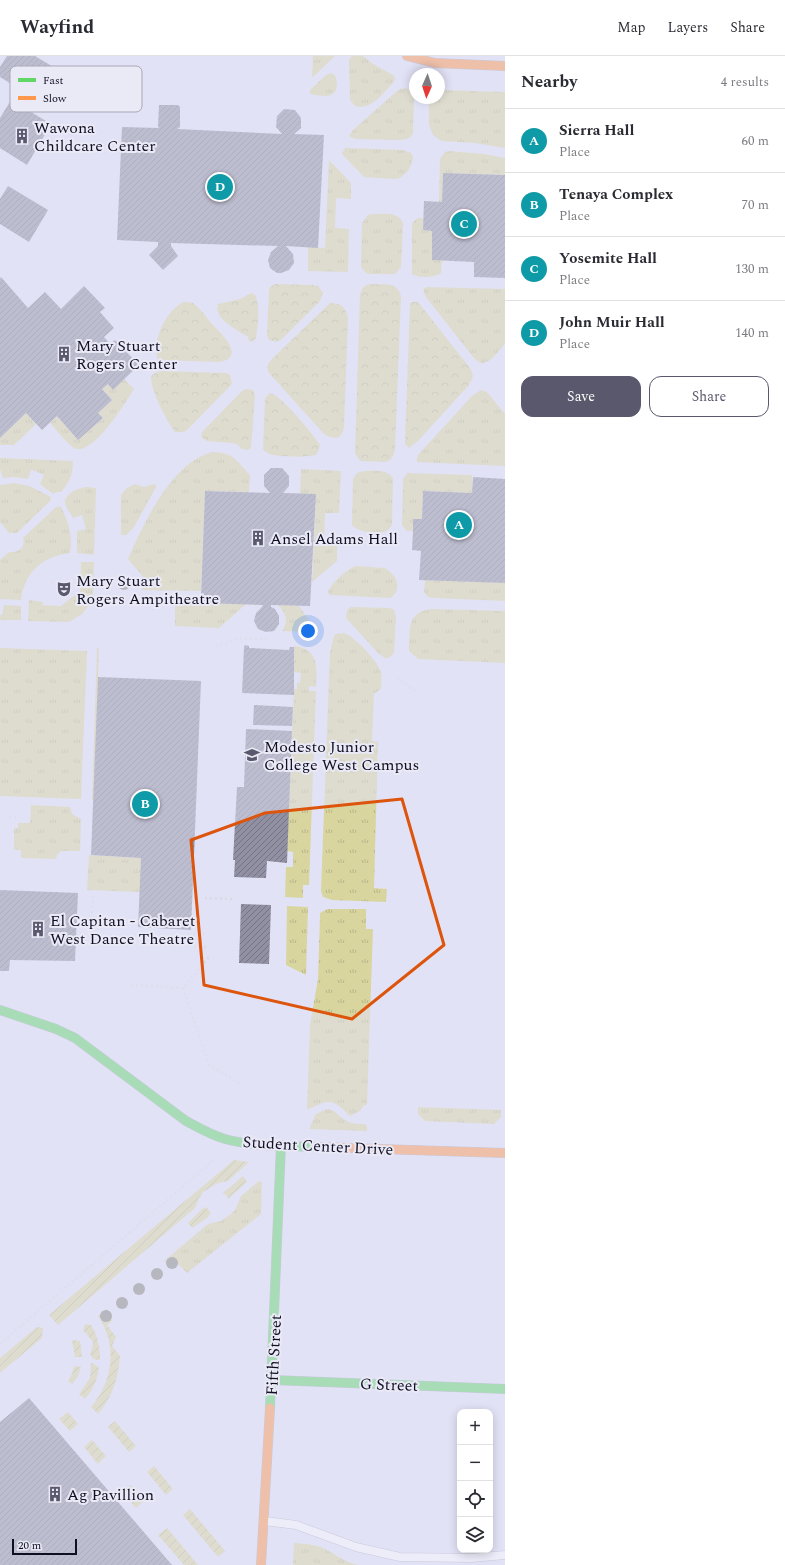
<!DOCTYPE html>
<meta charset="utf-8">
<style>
:root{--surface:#fff;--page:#f7f7f7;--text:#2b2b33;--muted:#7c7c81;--line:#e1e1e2;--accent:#5a586d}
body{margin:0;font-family:Spectral,serif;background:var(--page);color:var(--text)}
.controls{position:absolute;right:12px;bottom:12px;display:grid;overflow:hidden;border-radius:8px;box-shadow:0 2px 10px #0003}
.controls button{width:36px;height:36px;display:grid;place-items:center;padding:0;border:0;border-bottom:1px solid var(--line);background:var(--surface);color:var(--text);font:20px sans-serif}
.compass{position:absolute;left:409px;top:12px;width:36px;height:36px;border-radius:50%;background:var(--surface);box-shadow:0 2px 10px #0003;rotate:183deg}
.scale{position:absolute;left:12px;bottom:10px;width:65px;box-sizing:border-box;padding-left:4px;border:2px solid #100e23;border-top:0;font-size:11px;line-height:14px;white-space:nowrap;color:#100e23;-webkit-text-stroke:3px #eaeaf6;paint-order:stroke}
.you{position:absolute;left:308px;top:575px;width:14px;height:14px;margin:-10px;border:3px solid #fff;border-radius:50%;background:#1a73e8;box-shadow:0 0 0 6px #1a73e833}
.badge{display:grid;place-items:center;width:26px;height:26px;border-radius:50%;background:var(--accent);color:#fff;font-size:13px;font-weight:700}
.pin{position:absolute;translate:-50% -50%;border:2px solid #fff;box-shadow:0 1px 4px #0006}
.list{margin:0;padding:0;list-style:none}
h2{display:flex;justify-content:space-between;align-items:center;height:52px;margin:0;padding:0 16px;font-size:17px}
h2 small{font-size:13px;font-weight:400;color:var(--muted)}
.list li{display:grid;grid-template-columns:26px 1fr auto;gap:12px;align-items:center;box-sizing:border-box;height:64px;padding:0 16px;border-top:1px solid var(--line)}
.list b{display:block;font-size:15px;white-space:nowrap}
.list p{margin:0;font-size:13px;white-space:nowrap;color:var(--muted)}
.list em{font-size:13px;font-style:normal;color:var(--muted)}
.actions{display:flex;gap:8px;padding:12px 16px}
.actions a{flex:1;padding:9px 0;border:1px solid var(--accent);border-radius:12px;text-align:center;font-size:14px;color:var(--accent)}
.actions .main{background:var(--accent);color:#fff}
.icon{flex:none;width:22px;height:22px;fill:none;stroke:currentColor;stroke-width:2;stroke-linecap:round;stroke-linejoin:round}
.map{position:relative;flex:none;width:505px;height:1509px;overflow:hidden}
header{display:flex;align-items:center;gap:24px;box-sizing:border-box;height:56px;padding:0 20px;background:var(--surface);border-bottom:1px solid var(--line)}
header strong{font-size:19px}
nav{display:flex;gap:22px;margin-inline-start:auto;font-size:14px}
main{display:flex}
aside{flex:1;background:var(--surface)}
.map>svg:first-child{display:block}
</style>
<header>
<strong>Wayfind</strong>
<nav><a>Map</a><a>Layers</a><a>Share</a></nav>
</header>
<main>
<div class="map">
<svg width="505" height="1509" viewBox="0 0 505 1509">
<defs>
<pattern id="grass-tufts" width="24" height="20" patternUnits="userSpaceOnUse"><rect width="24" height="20" fill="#d9d59f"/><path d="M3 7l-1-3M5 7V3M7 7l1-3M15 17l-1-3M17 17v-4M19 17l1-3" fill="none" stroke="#b9b689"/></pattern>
<pattern id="forest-crowns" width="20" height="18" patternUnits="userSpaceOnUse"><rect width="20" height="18" fill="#d9d59f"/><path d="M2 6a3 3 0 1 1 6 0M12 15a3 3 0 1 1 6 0" fill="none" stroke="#b9b689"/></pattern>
<pattern id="garden-furrows" width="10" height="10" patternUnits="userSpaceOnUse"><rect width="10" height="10" fill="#d9d59f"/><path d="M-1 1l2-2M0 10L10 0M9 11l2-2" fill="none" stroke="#b9b689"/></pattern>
<pattern id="building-hatch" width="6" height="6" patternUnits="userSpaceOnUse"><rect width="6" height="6" fill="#9190a2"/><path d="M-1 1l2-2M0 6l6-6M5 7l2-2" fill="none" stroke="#757484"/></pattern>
</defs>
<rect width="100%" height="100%" fill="#e2e2f6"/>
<g fill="url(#grass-tufts)">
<path d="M313,0H335L312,22Z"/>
<path d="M352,0H363L373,8L393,19L395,22L394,26C383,37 371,55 355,50L350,44L349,3Z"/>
<path d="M331,17L335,19C336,22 337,25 337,29C336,44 321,40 310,38V34L326,19Z"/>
<path d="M406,32L412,36L414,41L413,77C411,82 407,83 402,84L356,83L350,81L349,80L353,74L396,36L400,33Z"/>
<path d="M439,34L505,36V92L475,87L442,85L437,82L433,79L429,69V42H439Z"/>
<path d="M345,92L403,94L411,97L413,101L412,106L408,115L400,122L395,123L364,121L343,99L342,97Z"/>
<path d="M450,95L484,98L505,102V119L443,117L442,146H439L440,103L445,96Z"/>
<path d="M329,104L351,127V143L336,142L335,172L349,173L348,216L308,215V191L325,192Z"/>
<path d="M372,158C383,158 398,155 403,167L401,211L395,218H369L366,217L361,211L362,167L368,159Z"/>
<path d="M418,162H423V174L432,175V204H442L441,217C435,222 418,222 412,218V169L413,166Z"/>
<path d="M426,231L505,233V288C498,295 491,308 480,307L473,301L426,241L423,234Z"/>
<path d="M124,323L134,333C126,346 92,402 74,392C66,387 56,373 50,367L57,360L78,384L103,362L98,357L112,344L102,333L108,328Z"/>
<path d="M481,334L487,336L505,358V410L417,406V402L418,399L472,340Z"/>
<path d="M26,357L36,368L14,389H0V382Z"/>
<path d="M213,396C234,397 236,404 250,419L249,436L205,435L201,535L142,534V528H146V524L128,503C143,469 172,405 213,396Z"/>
<path d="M0,402L73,405C72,420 71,424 61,436H57L53,438L40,428L44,419L35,415L31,414L28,423L14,421L3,422L0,413Z"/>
<path d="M301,413L341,415L339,457H325L324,487H337V505L312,526L316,438H300Z"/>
<path d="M364,415C375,415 387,413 393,422L392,469C390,472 388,475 384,476C376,478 357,476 352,469L353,423L357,417Z"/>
<path d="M407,417L472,419V437L423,435L422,463H413V475H407L402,469L403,423Z"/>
<path d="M14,427L29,430L51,441L50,445L17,477H9L0,466V429Z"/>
<path d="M135,428L144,431L155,428L156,429V431L134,471L126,479H121V439L127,432Z"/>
<path d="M87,431L96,432L94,499L77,497V475L86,473L82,459L73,462C71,458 66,452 65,447C65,437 78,432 87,431Z"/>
<path d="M56,451H61C69,467 73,480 70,497C42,501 25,515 21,544L0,543V504L9,496C19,497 26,491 23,482Z"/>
<path d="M81,506H94L93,544L82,558L69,566L28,565L29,544L43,546L42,549L61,550L75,539H80Z"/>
<path d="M356,510L384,512C396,517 404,534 390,542L329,539L328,535C334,525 345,514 356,510Z"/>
<path d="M425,524L505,527V545L433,542L428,541L424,536Z"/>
<path d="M175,540L201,541V547L246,548L219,572L175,570Z"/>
<path d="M4,549L21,550V564H0V559H2Z"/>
<path d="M278,549L299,550L311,567V574L307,576L282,575C289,565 286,557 278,549Z"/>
<path d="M351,551L390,552L394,554L396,561L394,597L389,602H385L379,598L346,562L347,554Z"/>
<path d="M432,553L505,555V607L418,603L409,595C410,573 406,556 432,553Z"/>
<path d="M344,577C353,579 380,607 381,617C382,622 381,628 381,633L374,638L372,685L378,686L374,832L387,833L386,846L332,844L323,841L321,835L330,596L334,580L336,578Z"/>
<path d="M294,590C319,593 317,611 316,631L309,630V635H316L309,829H303V842L285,841L286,811H293V796L287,795L294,633H297V627H300L301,617L294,616Z"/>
<path d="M0,592L87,595L81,743L0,740Z"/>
<path d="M97,592H99L94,744H92Z"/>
<path d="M31,749L70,751L72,758L81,763L80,795H61L57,799L56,803L21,802V794H14V772H18V767H30Z"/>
<path d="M89,799L141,802L140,836L87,834Z"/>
<path d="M287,850L308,851L306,919L286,909Z"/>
<path d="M327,853H366V873H373L367,1049H364L360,1055L350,1060C342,1053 335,1043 322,1047C317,1049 313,1052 307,1053L310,969L318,923L320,861V857Z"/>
<path d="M418,1051L501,1054V1061L494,1068L425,1065L418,1058Z"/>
<path d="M327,1053C337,1054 340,1063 349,1066C353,1068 360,1068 365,1068L367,1071V1075L309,1073L316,1058Z"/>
<path d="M259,1125L262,1126L261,1158L187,1217L178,1208L171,1213L164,1205L208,1168L221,1165L231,1158L235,1154L241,1140Z"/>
<path d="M294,1487C305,1488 315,1488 325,1493C337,1499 346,1507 359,1509H293Z"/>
</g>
<g fill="url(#forest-crowns)">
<path d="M275,228L313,229L318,230L323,237L320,245L281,284L276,286L269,284L267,279L269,235L270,231Z"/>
<path d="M371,228C385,229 397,225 401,240L395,394L393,400L390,404L385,406L360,405L355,397L360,239C362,232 364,229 371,228Z"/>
<path d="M252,237L256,240C260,254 258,268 256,282L252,286L249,285L248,281C238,274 213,263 218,248L240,243Z"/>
<path d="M184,246C187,246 190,246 193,247C200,252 206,261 212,268C222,278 247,302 219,306L162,304L158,303C151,285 167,253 184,246Z"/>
<path d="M412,246H418L470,312C474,319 473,323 468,330L418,385L409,392L405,388V385L410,248Z"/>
<path d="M330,247C341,247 345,251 348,261L344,371C342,384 334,384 324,378L269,317C266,310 268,307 273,302Z"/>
<path d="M162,315L226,317L230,319L232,328L188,373L184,376H175C167,365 150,334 151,320L157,316Z"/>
<path d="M246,333L253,334L255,340L251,392L248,394L242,393L237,388L232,387L207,385L201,381L202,376L242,335Z"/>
<path d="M270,337C281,339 313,378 320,389L317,398C311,402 278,401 270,398C267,397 265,396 263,393L265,342Z"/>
</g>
<g fill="url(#garden-furrows)">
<path d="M234,1104L249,1106L228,1125L218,1127L203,1136L199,1142L195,1152L58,1269L49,1259Z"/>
<path d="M243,1120L247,1126L228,1143L227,1140L223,1137Z"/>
<path d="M206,1151L211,1157L207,1162L192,1172L188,1167C194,1162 199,1154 206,1151Z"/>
<path d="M106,1253L113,1264L107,1269L116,1281L112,1290L120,1300C118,1323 113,1340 98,1358L91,1351C113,1326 118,1288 98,1260Z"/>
<path d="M86,1268L91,1269C98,1280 100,1291 100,1304L93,1303L90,1298L92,1293L93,1286L83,1274L84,1271Z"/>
<path d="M37,1271L43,1272L42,1282L0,1317V1302Z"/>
<path d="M72,1284L80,1285L82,1301H75Z"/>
<path d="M91,1307L94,1308L99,1312C97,1324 93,1334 85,1343L79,1338L90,1322Z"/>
<path d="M74,1310L81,1311L78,1320L72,1328L68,1325L72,1318Z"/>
<path d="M68,1356L78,1368L70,1375L59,1363Z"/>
<path d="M115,1365L136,1390L129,1396L108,1371Z"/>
<path d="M92,1384L106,1400L98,1408L84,1391Z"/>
<path d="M154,1410L173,1433L166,1439L147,1416Z"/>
<path d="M131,1429L144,1445L136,1452L122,1436Z"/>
<path d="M190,1453L225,1495L218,1501L183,1459Z"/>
<path d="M167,1472L198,1509H184L158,1479Z"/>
</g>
<g fill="url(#building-hatch)">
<path d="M7,0H35L55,12L35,43L0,21V11Z"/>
<path d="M11,44L51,68L27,109L0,92V62Z"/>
<path d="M159,49H178L180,51V71L177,73L282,78L276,71L277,60L284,53L295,54L301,62V72L294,78L324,79L318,192L286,190L293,198L294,207L289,214L281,217H277L270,212L268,204L271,196L278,190L171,187V190L178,200L163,214L149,199L158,190V186L117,184L122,71L159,72L158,70Z"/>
<path d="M443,117L505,119V222L474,221V206L432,204V175L423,174L424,145L442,146Z"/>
<path d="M8,130L48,154L29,186L0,168V143Z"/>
<path d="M1,221L28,252L45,236L61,253L84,230L105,252L100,256L114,272L104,281L110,288L115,284L139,309L113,334L108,328L102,333L112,344L98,357L103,362L78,384L57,360L42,374L26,357L0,382V223Z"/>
<path d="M271,412H282L289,420V430L283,437L316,438L310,550L271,549V551L275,553L279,560V568L274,575L266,576L258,573L254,565L256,557L262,551L263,549L201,547V541L205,435L270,437L264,430V419Z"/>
<path d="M473,421L505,423V527L419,524L421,495L412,494L413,475V463H422L423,435L472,437Z"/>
<path d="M245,589L249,590V592L289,594L290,591H294V639L242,637L244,591Z"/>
<path d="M98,621L201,625L191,874L138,871L141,802L91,799Z"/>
<path d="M254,649L293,651L292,670L253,669Z"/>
<path d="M246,673L292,675L287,807L267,805L266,822L234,821L235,804H233L237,731H244Z"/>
<path d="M0,834L78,837L75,905L10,904L9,915H0Z"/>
<path d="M241,848L271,849L269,908L239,907Z"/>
<path d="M29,1342L172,1509H0V1366Z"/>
</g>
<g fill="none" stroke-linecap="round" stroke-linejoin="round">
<defs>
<path id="lane" d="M265,1465L296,1469L356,1491L400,1501L471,1502L505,1499"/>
<g id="fast">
<path d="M0,954L56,973L75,982L186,1065C199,1072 211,1079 225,1083C255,1091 287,1090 317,1091"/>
<path d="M272,1324L505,1333"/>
<path d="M270,1352L281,1089"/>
</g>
<g id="slow">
<path d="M407,0L435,7L505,10"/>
<path d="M317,1091L505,1097"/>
<path d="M261,1509L270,1352"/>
</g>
</defs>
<use href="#lane" stroke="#acabbe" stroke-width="9"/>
<use href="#fast" stroke="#acabbe" stroke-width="10"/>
<use href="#slow" stroke="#acabbe" stroke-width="10"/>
<g stroke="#dadae1" stroke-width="2.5" stroke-dasharray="2 3" stroke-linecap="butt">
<path d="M52,526L54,528"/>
<path d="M216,590L238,583H268"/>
<path d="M397,622L415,635"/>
<path d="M9,761H18"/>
<path d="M205,842L233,843"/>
<path d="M91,862L93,838"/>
<path d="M188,878H204"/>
<path d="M144,888L206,891"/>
<path d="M131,929L183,932L210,900"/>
<path d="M183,932L209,1009L243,1029"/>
<path d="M0,1288L215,1103"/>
</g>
<use href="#lane" stroke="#fbfbfe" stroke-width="8"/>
<use href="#fast" stroke="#63d668" stroke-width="9"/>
<use href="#slow" stroke="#ff974d" stroke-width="9"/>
</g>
<g fill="#83837f">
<circle cx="124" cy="528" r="6"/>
<circle cx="172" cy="1207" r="6"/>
<circle cx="157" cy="1218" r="6"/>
<circle cx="139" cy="1233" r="6"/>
<circle cx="122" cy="1247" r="6"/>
<circle cx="106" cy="1260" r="6"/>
</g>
<path d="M0 0H505V1509H0ZM402,743L444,889L352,963L204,929L191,784L265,757Z" fill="#e2e2f6" fill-opacity=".55" fill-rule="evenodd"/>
<path fill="none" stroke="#dd550d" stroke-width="3" stroke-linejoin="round" d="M402,743L444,889L352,963L204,929L191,784L265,757Z"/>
<defs>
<symbol id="building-bare" viewBox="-9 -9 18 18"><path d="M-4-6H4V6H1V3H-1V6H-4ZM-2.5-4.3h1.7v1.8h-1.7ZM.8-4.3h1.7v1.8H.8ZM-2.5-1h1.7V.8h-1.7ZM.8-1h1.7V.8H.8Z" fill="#5a586d" stroke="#eaeaf6" stroke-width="2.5" paint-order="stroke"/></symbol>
<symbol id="theatre-bare" viewBox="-9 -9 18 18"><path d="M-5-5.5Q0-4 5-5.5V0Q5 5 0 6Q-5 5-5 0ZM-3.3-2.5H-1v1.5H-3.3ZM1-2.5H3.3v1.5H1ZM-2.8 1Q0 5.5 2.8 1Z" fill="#5a586d" stroke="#eaeaf6" stroke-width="2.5" paint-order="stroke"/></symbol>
<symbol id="university-bare" viewBox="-9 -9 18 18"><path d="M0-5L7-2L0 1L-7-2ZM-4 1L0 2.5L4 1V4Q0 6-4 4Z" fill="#5a586d" stroke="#eaeaf6" stroke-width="2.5" paint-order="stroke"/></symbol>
</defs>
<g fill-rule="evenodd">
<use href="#building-bare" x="11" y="69" width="22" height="22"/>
<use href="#building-bare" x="53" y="287" width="22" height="22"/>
<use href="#building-bare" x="247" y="471" width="22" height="22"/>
<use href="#theatre-bare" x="53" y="522" width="22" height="22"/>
<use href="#university-bare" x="241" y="688" width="22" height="22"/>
<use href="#building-bare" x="27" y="862" width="22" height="22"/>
<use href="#building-bare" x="44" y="1427" width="22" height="22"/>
</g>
<g text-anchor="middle" stroke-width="4" stroke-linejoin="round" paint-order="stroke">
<g font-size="16" fill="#100e23" stroke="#eaeaf6" text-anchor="start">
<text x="34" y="77">Wawona<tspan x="34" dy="18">Childcare Center</tspan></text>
<text x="76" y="295">Mary Stuart<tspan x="76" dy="18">Rogers Center</tspan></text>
<text x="270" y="488">Ansel Adams Hall</text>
<text x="76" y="530">Mary Stuart<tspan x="76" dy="18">Rogers Ampitheatre</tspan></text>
<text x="264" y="696">Modesto Junior<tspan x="264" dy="18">College West Campus</tspan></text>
<text x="50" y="870">El Capitan - Cabaret<tspan x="50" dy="18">West Dance Theatre</tspan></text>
<text x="67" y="1444">Ag Pavillion</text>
</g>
<g font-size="16" fill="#100e23" stroke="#eaeaf6">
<text transform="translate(318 1089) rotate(3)" y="6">Student Center Drive</text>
<text transform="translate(273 1299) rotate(-87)" y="6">Fifth Street</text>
<text transform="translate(389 1328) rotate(2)" y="6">G Street</text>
</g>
</g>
<rect x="10" y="10" width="132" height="46" rx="6" fill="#eaeaf6" stroke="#a9a8b7" stroke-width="1"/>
<rect x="18" y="22" width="18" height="4" fill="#63d668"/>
<rect x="18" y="40" width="18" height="4" fill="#ff974d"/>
<g font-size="11" fill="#100e23">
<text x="43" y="28">Fast</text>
<text x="43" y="46">Slow</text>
</g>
</svg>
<div class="controls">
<button>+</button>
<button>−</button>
<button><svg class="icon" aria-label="locate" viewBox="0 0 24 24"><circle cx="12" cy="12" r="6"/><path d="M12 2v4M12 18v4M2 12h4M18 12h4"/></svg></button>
<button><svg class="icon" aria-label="layers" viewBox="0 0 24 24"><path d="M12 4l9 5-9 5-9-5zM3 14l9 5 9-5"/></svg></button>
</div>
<svg class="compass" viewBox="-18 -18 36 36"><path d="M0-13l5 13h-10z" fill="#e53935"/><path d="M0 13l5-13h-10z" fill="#7c7c81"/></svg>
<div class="scale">20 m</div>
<div class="you"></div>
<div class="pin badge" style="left:459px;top:469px;background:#0f9aa8">A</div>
<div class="pin badge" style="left:145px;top:748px;background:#0f9aa8">B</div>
<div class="pin badge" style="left:464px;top:168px;background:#0f9aa8">C</div>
<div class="pin badge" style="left:220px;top:131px;background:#0f9aa8">D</div>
</div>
<aside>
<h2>Nearby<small>4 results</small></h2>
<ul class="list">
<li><span class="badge" style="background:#0f9aa8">A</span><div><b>Sierra Hall</b><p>Place</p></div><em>60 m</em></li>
<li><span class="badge" style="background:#0f9aa8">B</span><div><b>Tenaya Complex</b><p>Place</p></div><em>70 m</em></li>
<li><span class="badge" style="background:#0f9aa8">C</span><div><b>Yosemite Hall</b><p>Place</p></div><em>130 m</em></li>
<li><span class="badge" style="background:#0f9aa8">D</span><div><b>John Muir Hall</b><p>Place</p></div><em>140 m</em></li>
</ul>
<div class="actions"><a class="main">Save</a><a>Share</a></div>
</aside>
</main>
